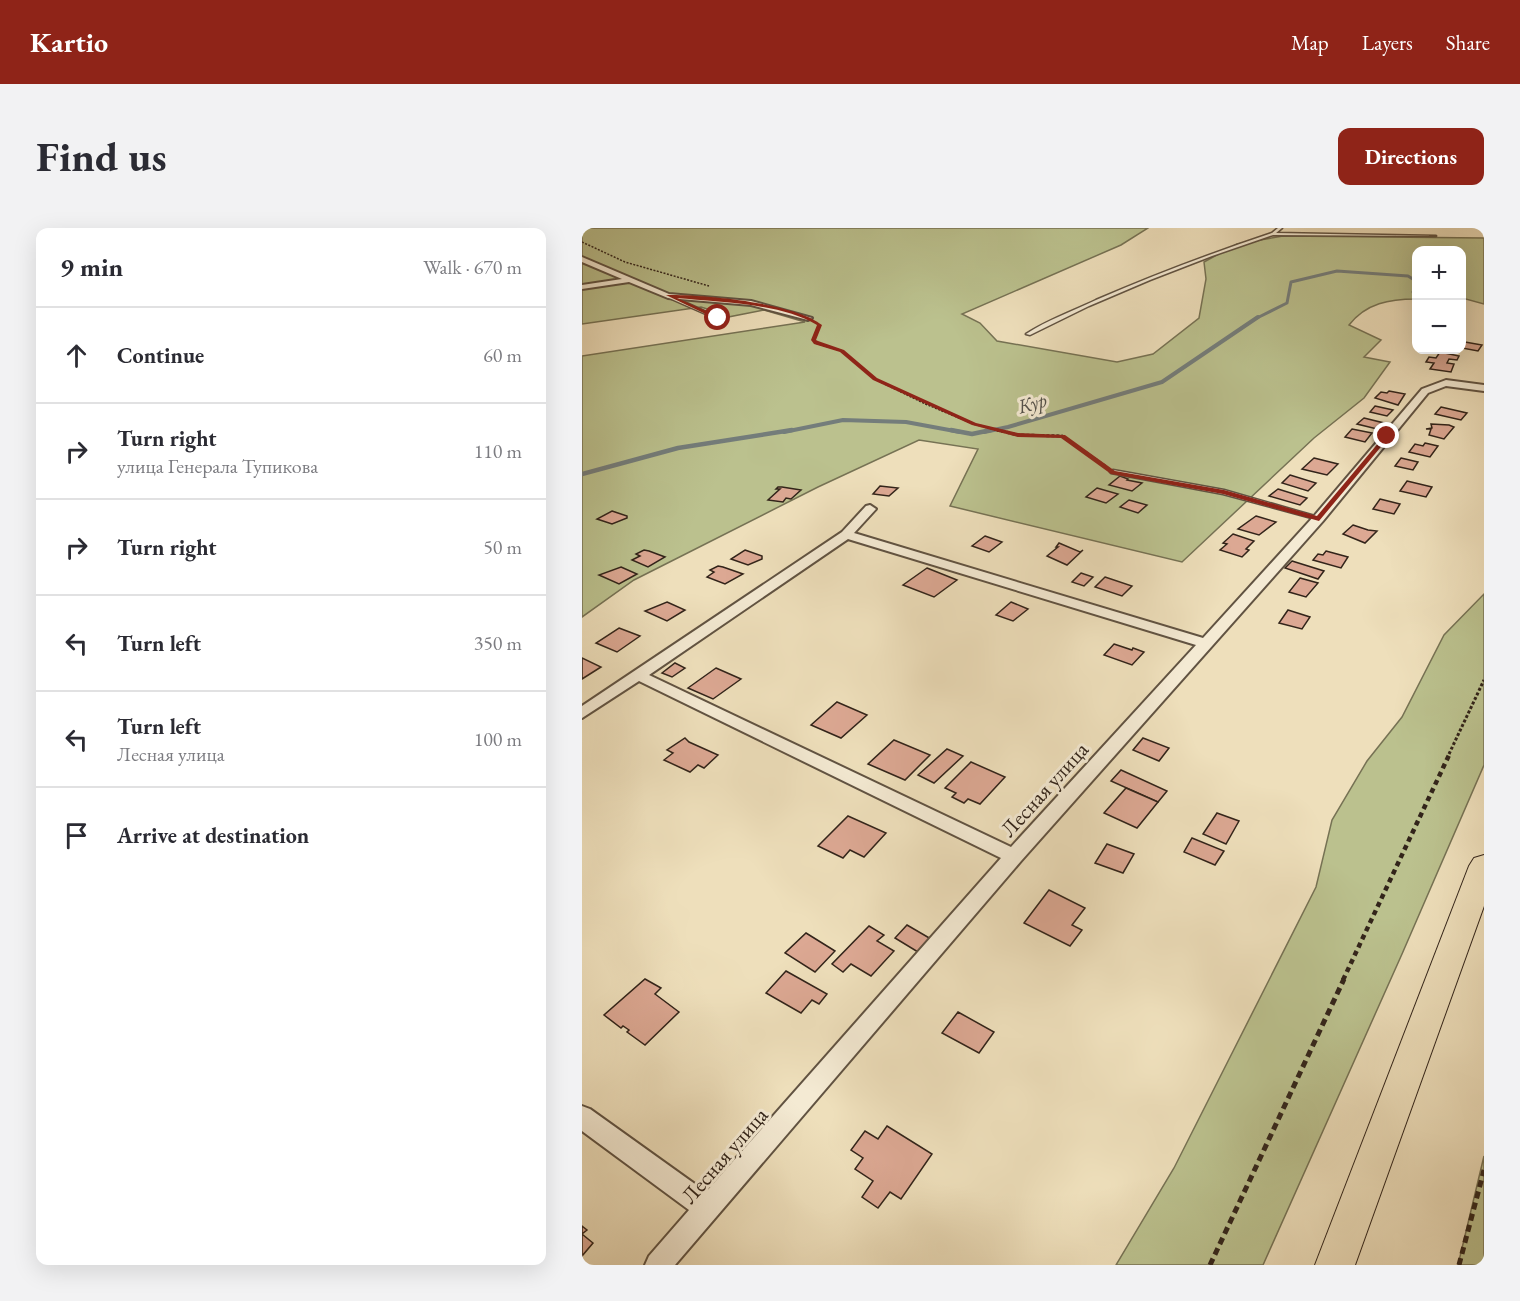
<!DOCTYPE html>
<meta charset="utf-8">
<style>
:root{--surface:#fff;--page:#f2f2f3;--text:#2b2b33;--muted:#7c7c81;--line:#e1e1e2;--accent:#8f2418}
body{margin:0;font-family:"EB Garamond",serif;background:var(--page);color:var(--text)}
.controls{position:absolute;right:18px;top:18px;display:grid;overflow:hidden;border-radius:12px;box-shadow:0 6px 24px #0002}
.controls button{width:54px;height:54px;display:grid;place-items:center;padding:0;border:0;border-bottom:2px solid var(--line);background:var(--surface);color:var(--text);font:30px sans-serif}
.stop{position:absolute;width:18px;height:18px;margin:-14px;border:4px solid #8f2418;border-radius:50%;background:#fff}
.stop.end{background:#8f2418;border-color:#fff;box-shadow:0 2px 6px #0008}
.list{margin:0;padding:0;list-style:none}
h2{display:flex;justify-content:space-between;align-items:center;height:78px;margin:0;padding:0 24px;font-size:26px}
h2 small{font-size:20px;font-weight:400;color:var(--muted)}
.list li{display:grid;grid-template-columns:39px 1fr auto;gap:18px;align-items:center;box-sizing:border-box;height:96px;padding:0 24px;border-top:2px solid var(--line)}
.list b{display:block;font-size:22px;white-space:nowrap}
.list p{margin:0;font-size:20px;white-space:nowrap;color:var(--muted)}
.list em{font-size:20px;font-style:normal;color:var(--muted)}
.icon{flex:none;width:33px;height:33px;fill:none;stroke:currentColor;stroke-width:2;stroke-linecap:round;stroke-linejoin:round}
.map{position:relative;flex:none;width:902px;height:1037px;overflow:hidden;border-radius:12px}
header{display:flex;align-items:center;gap:36px;box-sizing:border-box;height:84px;padding:0 30px;background:var(--accent);color:#fff}
header strong{font-size:28px}
nav{display:flex;gap:33px;margin-inline-start:auto;font-size:21px}
.intro{display:flex;align-items:center;justify-content:space-between;box-sizing:border-box;height:144px;padding:0 36px}
h1{margin:0;font-size:42px}
.button{padding:15px 27px;border-radius:12px;background:var(--accent);color:#fff;font-size:21px;font-weight:700}
main{display:flex;gap:36px;padding:0 36px}
aside{flex:1;background:var(--surface);border-radius:12px;box-shadow:0 6px 24px #0002}
.map>svg:first-child{display:block}
</style>
<header>
<strong>Kartio</strong>
<nav><a>Map</a><a>Layers</a><a>Share</a></nav>
</header>
<div class="intro"><h1>Find us</h1><a class="button">Directions</a></div>
<main>
<aside>
<h2>9 min<small>Walk · 670 m</small></h2>
<ul class="list">
<li><svg class="icon" aria-label="ahead" viewBox="0 0 24 24"><path d="M12 20V5M6 11l6-6 6 6"/></svg><div><b>Continue</b></div><em>60 m</em></li>
<li><svg class="icon" aria-label="right" viewBox="0 0 24 24"><path d="M7 20v-9h11M14 6l5 5-5 5"/></svg><div><b>Turn right</b><p>улица Генерала Тупикова</p></div><em>110 m</em></li>
<li><svg class="icon" aria-label="right" viewBox="0 0 24 24"><path d="M7 20v-9h11M14 6l5 5-5 5"/></svg><div><b>Turn right</b></div><em>50 m</em></li>
<li><svg class="icon" aria-label="left" viewBox="0 0 24 24"><path d="M17 20v-9H6M10 6l-5 5 5 5"/></svg><div><b>Turn left</b></div><em>350 m</em></li>
<li><svg class="icon" aria-label="left" viewBox="0 0 24 24"><path d="M17 20v-9H6M10 6l-5 5 5 5"/></svg><div><b>Turn left</b><p>Лесная улица</p></div><em>100 m</em></li>
<li><svg class="icon" aria-label="arrive" viewBox="0 0 24 24"><path d="M6 21V4h12l-3 4 3 4H6"/></svg><div><b>Arrive at destination</b></div></li>
</ul>
</aside>
<div class="map">
<svg width="902" height="1037" viewBox="0 0 902 1037">
<rect width="100%" height="100%" fill="#eedfbb"/>
<filter id="stains"><feTurbulence type="fractalNoise" baseFrequency=".00333" numOctaves="4"/><feColorMatrix values="0 0 0 0 .2 0 0 0 0 .09 0 0 0 0 .02 0 0 0 .5 -.17"/></filter>
<radialGradient id="worn" r=".72"><stop offset=".6" stop-color="#630" stop-opacity="0"/><stop offset="1" stop-color="#630" stop-opacity=".3"/></radialGradient>
<g fill="#bbc18e" stroke="#767254" stroke-width="1.5">
<path d="M0,0H566L539,17L380,86L398,95L415,113L535,134L571,126L617,90L624,51L622,34L655,16L701,8L902,10V76L880,70V22H834V71C808,71 784,75 767,97L799,112L782,129L808,134L782,170L732,210L600,334L368,278L396,221L337,212L236,259L52,352L0,389V128L223,94L182,82L141,90V86L119,79L0,96Z"/>
<path d="M902,366V537L820,726L681,1037H534L592,940L734,659L750,592L785,533L820,489L862,407Z"/>
<path d="M902,928V1037H876Z"/>
</g>
<g fill="none" stroke-linecap="round" stroke-linejoin="round">
<g stroke="#747d7b" stroke-width="3">
<path d="M834,60L831,64L834,68"/>
<path d="M673,91L705,75L709,54L755,43L826,48L834,53"/>
</g>
<g stroke="#747d7b" stroke-width="4">
<path d="M202,204L261,192L324,194L378,204"/>
<path d="M402,204L426,199L580,154L676,89"/>
</g>
<g stroke="#747d7b" stroke-width="4.5">
<path d="M369,202L390,206L409,202"/>
<path d="M0,246L96,220L210,202"/>
</g>
</g>
<g fill="#dca893" stroke="#32241a" stroke-width="1.5">
<path d="M883,114L900,117L896,123L880,120Z"/>
<path d="M858,124L877,128L875,132L867,131L865,135L872,136L869,144L848,141L852,135L844,134L847,129L854,130Z"/>
<path d="M807,163L823,166L816,177L793,170L799,164L805,165Z"/>
<path d="M793,178L811,182L805,188L788,184Z"/>
<path d="M859,179L885,185L879,192L853,186Z"/>
<path d="M782,190L802,195L795,201L775,196Z"/>
<path d="M849,196L867,197L872,199L862,211L847,207L849,201H844L850,200Z"/>
<path d="M770,201L790,205L783,214L763,209Z"/>
<path d="M843,215L856,218L848,229L827,224L833,216L841,218Z"/>
<path d="M732,230L756,236L745,247L720,241Z"/>
<path d="M819,230L836,234L831,242L813,238Z"/>
<path d="M708,247L734,255L726,263L700,255Z"/>
<path d="M538,248L546,251L545,252L560,255L550,263L527,257Z"/>
<path d="M825,253L850,259L844,269L818,263Z"/>
<path d="M298,258L316,260L307,268L291,266Z"/>
<path d="M196,259H200L219,262L209,271L204,270L201,274L186,272L198,261H194Z"/>
<path d="M515,260L536,266L524,275L504,269Z"/>
<path d="M696,261L725,270L718,277L687,268Z"/>
<path d="M798,271L818,276L812,286L791,281Z"/>
<path d="M547,272L565,277L556,285L538,279Z"/>
<path d="M30,283L45,288V290L30,296L15,291Z"/>
<path d="M674,288L694,294L677,307L656,301Z"/>
<path d="M771,297L786,302L795,303L783,315L761,306Z"/>
<path d="M651,306L672,313L664,321L667,322L660,329L638,322L645,316L641,315Z"/>
<path d="M403,308L420,314L407,324L390,318Z"/>
<path d="M477,315L498,324L501,322L485,337L465,328L476,319H474Z"/>
<path d="M62,322L67,323L83,329L66,339L50,332L58,328L54,326Z"/>
<path d="M163,322L180,328V331L166,337L149,331Z"/>
<path d="M744,323L766,329L759,340L731,332L736,326L741,327Z"/>
<path d="M710,333L742,343L736,351L703,340Z"/>
<path d="M136,338L141,339L161,346L143,356L125,349L132,344L128,342Z"/>
<path d="M39,339L55,346L37,356L17,347Z"/>
<path d="M345,340L375,352L352,369L321,357Z"/>
<path d="M499,345L511,349L502,358L490,354Z"/>
<path d="M523,349L550,358L540,368L513,359Z"/>
<path d="M718,350L736,355L724,369L707,364Z"/>
<path d="M85,374L103,382L85,393L63,383Z"/>
<path d="M429,374L446,381L431,393L414,387Z"/>
<path d="M706,382L728,389L720,401L697,395Z"/>
<path d="M37,400L58,408L35,424L14,415Z"/>
<path d="M532,416L550,422L551,420L562,424L550,437L522,427Z"/>
<path d="M0,430L19,439L0,451Z"/>
<path d="M93,435L103,440L90,449L80,445Z"/>
<path d="M134,440L159,451L131,471L106,460Z"/>
<path d="M255,474L285,487L259,510L229,497Z"/>
<path d="M103,510L107,514L136,527L122,540L116,537L108,544L82,532L91,525L85,522Z"/>
<path d="M561,510L587,520L577,533L551,522Z"/>
<path d="M312,512L348,527L323,552L286,536Z"/>
<path d="M365,521L381,528L352,555L336,547Z"/>
<path d="M389,534L423,549L398,576L386,571L382,575L370,569L374,565L363,560Z"/>
<path d="M539,542L585,563L576,574L529,553Z"/>
<path d="M544,560L576,574L555,600L522,585Z"/>
<path d="M635,585L657,593L644,616L621,606Z"/>
<path d="M266,588L304,605L282,629L268,622L261,630L236,618Z"/>
<path d="M610,610L642,623L633,637L602,624Z"/>
<path d="M525,616L552,626L541,645L513,635Z"/>
<path d="M467,662L503,680L490,697L500,702L488,718L442,695Z"/>
<path d="M325,697L349,711L336,724L313,710Z"/>
<path d="M287,698L302,707L295,713L312,723L289,748L269,736L261,744L250,736Z"/>
<path d="M224,705L253,723L233,744L203,725Z"/>
<path d="M204,743L245,766L237,776L230,772L219,785L184,765Z"/>
<path d="M63,751L79,760L73,766L97,784L63,817L45,804L47,802L41,798L39,800L22,787Z"/>
<path d="M376,784L412,804L397,825L360,805Z"/>
<path d="M305,898L350,926L319,971L308,964L296,980L280,969L291,953L273,941L281,930L269,922L283,903L296,911Z"/>
<path d="M0,998L5,1002L0,1006L11,1015L0,1028Z"/>
</g>
<g fill="none" stroke-linecap="round" stroke-linejoin="round">
<defs>
<g id="lane">
<path d="M696,0H700L694,5L854,8L691,7L630,28L568,52L507,78L448,107L444,106C465,92 491,83 514,72C572,47 630,25 690,5Z"/>
<path d="M85,67H87L138,90L135,91L85,69Z"/>
<path d="M531,242L642,262L740,290L737,292L641,266L529,245L528,244Z"/>
</g>
<g id="street">
<path d="M0,29L87,66L169,73L230,90L226,92L169,77L86,70L47,54L0,61V57L40,51L0,34Z"/>
<path d="M864,152L902,157V163L864,158L846,165L741,293L439,633L93,1037H63L67,1028L107,982L0,903V878L8,881L124,964L419,630L57,453L0,490V478L260,304L284,278L288,277L294,281L272,305L621,410L733,287L840,161ZM266,311L614,417L429,619L67,447Z"/>
</g>
<path id="primary" d="M902,627V678L773,1037H733L887,638L892,630Z"/>
</defs>
<use href="#lane" stroke="#615342" stroke-width="3"/>
<use href="#street" stroke="#615342" stroke-width="4"/>
<use href="#primary" stroke="#32241a" stroke-width="2"/>
<path stroke="#32241a" stroke-width="1.5" stroke-dasharray="2 1.5" stroke-linecap="butt" d="M0,14L43,34L127,58"/>
<path stroke="#32241a" stroke-width="2" stroke-dasharray="2 1.5" stroke-linecap="butt" d="M237,97L231,112L234,115L260,123L293,151L344,176L392,196L422,204"/>
<g stroke="#32241a" stroke-width="3" stroke-dasharray="3 2" stroke-linecap="butt">
<path d="M415,202L436,207L480,208L523,238"/>
<path d="M867,526L902,452"/>
</g>
<path stroke="#32241a" stroke-width="4.5" stroke-dasharray="5 4" stroke-linecap="butt" d="M761,752L868,525"/>
<g stroke="#32241a" stroke-width="5" stroke-dasharray="7 4.5" stroke-linecap="butt">
<path d="M628,1037L762,751"/>
<path d="M877,1037L902,942"/>
</g>
<use href="#lane" fill="#f4ead3" fill-rule="evenodd"/>
<use href="#street" fill="#f4ead3" fill-rule="evenodd"/>
<use href="#primary" fill="#eedfbb" fill-rule="evenodd"/>
</g>
<path fill="#8f2418" d="M84,67C120,66 213,75 240,97L234,112L236,113L262,122L295,150L394,195L436,205L483,207L533,243L642,262L735,288L803,207L808,208L737,293L641,266L529,246L479,210L436,209L390,197L291,152L258,124L232,116L229,112L235,97C199,75 136,74 95,70L138,89L136,92Z"/>
<g text-anchor="middle" stroke-width="6" stroke-linejoin="round" paint-order="stroke">
<g font-size="20" font-style="italic" fill="#53514b" stroke="#f4ead3">
<text transform="translate(450 175) rotate(-16)" y="7">Кур</text>
</g>
<g font-size="22" fill="#32241a" stroke="#f4ead3">
<text transform="translate(462 561) rotate(-48)" y="8">Лесная улица</text>
<text transform="translate(142 927) rotate(-49)" y="8">Лесная улица</text>
</g>
</g>
<rect width="100%" height="100%" filter="url(#stains)"/>
<rect width="100%" height="100%" fill="url(#worn)"/>
</svg>
<div class="controls">
<button>+</button>
<button>−</button>
</div>
<div class="stop" style="left:136px;top:90px"></div>
<div class="stop end" style="left:805px;top:208px"></div>
</div>
</main>
